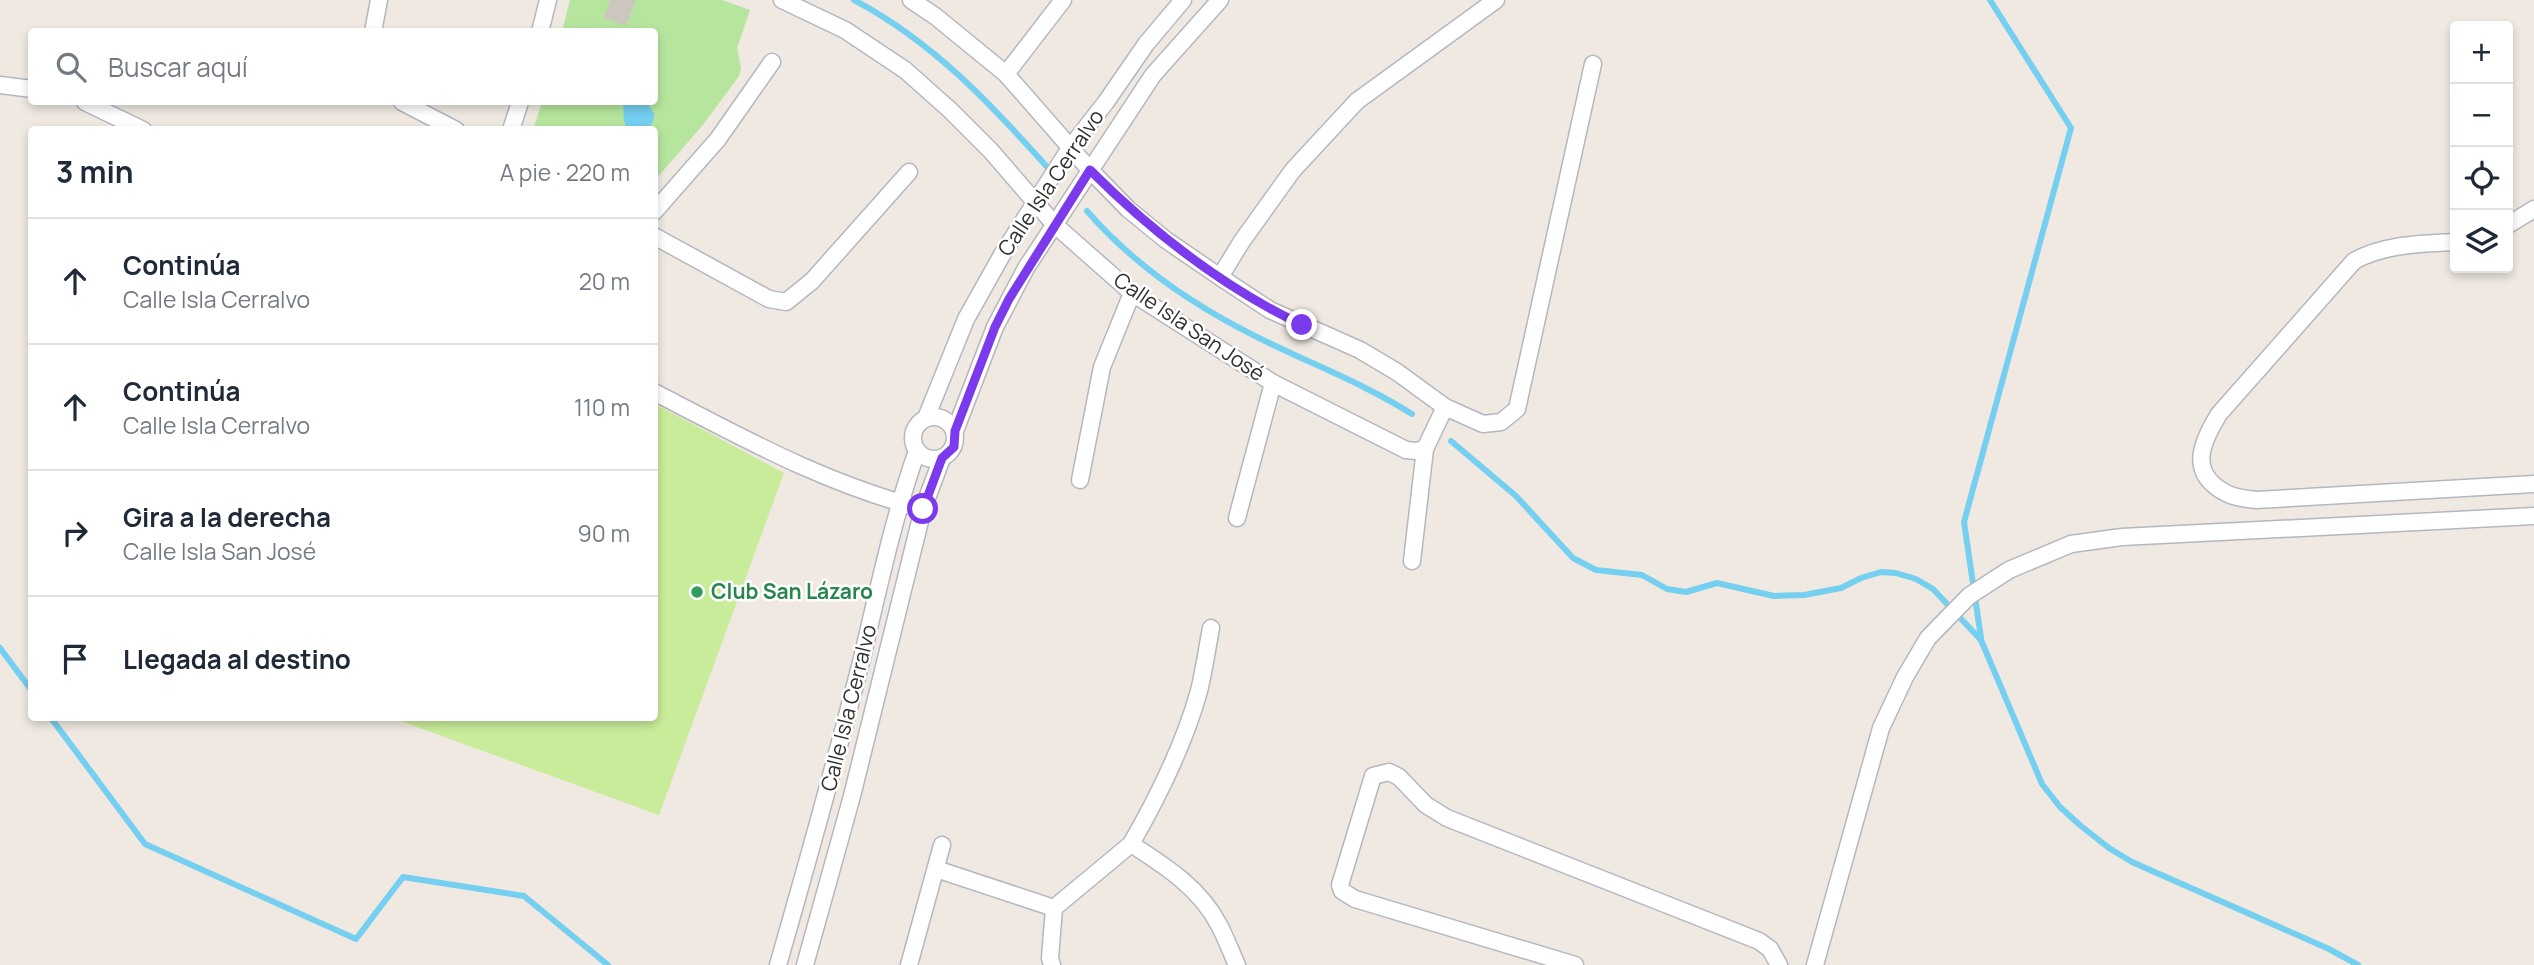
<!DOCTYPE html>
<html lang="es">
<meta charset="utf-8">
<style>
:root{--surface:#fff;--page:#f6f6f7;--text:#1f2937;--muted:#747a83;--line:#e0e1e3}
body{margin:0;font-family:Manrope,sans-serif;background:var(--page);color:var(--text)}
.controls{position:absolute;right:21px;top:21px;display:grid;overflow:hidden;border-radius:7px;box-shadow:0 4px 10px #0003}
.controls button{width:63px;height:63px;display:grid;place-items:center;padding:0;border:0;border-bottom:2px solid var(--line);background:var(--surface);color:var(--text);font:35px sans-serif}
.stop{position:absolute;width:21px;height:21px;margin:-16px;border:5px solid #7c3aed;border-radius:50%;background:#fff}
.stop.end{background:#7c3aed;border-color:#fff;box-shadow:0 2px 7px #0008}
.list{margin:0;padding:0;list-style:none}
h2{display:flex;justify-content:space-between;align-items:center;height:91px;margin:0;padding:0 28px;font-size:30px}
h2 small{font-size:23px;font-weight:400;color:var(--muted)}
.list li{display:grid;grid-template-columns:46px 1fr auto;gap:21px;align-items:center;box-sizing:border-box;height:126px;padding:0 28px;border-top:2px solid var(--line)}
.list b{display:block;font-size:26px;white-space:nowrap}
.list p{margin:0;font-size:23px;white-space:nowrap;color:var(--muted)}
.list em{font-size:23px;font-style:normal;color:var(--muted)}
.icon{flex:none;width:38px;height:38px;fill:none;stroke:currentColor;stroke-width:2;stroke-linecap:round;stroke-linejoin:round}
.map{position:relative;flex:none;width:2534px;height:965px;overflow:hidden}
.search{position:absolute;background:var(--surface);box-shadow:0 4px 10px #0003;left:28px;top:28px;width:630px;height:77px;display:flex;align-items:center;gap:18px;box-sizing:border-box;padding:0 24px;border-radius:7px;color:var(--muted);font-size:26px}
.panel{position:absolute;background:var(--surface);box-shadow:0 4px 10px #0003;left:28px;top:126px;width:630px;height:595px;border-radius:7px}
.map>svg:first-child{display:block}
</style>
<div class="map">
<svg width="2534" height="965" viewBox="0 0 2534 965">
<rect width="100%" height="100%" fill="#efe9e1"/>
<path fill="#b6e59e" d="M570,0H722L750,10L737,48L741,68L739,76L702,126L655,180L654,130H533L542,102H654V32L562,31Z"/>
<path fill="#c9ec9a" d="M655,404L784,473L659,815L392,718H654Z"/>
<path fill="#75cff0" d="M623,102H647L654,114L653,122L647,129L627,128L624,121Z"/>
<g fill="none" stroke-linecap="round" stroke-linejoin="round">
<g stroke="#75cff0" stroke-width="6">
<path d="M854,0C932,41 990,103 1048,168"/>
<path d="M1087,211C1133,264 1196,307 1259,338C1311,364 1363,383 1412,414"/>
<path d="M1451,441L1516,496L1573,558L1596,570L1642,575L1667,589L1686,592L1717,583L1774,596L1804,595L1841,588L1861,578L1881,572L1896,573L1916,579L1933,589L1981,640L2042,784L2060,807L2081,826L2109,848L2132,862L2329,949L2358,965"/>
<path d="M1981,638L1964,522L2071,128L1990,0"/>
<path d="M0,648L32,691"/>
<path d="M51,718L145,844L356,939L403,877L524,896L608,965"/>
</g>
</g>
<path fill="#cbc7bf" d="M610,0H636L626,26L604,18Z"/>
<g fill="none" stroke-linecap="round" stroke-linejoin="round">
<defs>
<g id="street">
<path d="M782,0L845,30L905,70L950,110L991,151L1055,225L1132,293L1273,383L1406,450L1416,451L1425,449L1445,407"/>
<path d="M911,0L935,16L1006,74L1090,170L1128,209L1166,240L1220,277L1270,310L1360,350L1397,372L1445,407L1483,424L1501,422L1517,409L1593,64"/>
<path d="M373,32L379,0"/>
<path d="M540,32L548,0"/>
<path d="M1006,74L1063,0"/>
<path d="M0,85L32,89"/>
<path d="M85,102L143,130"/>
<path d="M402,102L456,130"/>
<path d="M511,130L520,102"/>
<path d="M654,212L718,139L772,62"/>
<path d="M2508,225L2534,209"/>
<path d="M654,236L769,299L786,302L812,281L909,172"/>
<path d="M2455,242C2421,244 2385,244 2354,261L2219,414C2201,443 2187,474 2228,494C2236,498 2247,499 2256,500L2534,484"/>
<path d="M1220,277L1242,241L1293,170L1357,101L1496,0"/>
<path d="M654,392C743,438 825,484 923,509"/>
<circle cx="934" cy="438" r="21"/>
<path d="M926,418L966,319L1003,253L1070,148L1106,102L1146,44L1183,0"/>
<path d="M955,431L995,327L1026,268L1153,75L1220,0"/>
<path d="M1080,480L1102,367L1132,293"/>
<path d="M1237,518L1273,383"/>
<path d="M1412,561L1425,449"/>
<path d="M1131,844C1158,797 1184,745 1199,691C1204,671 1207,649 1211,628"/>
<path d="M936,869L1054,908L1131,844C1165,866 1200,888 1219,925C1226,938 1231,952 1237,965"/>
<path d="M778,965C807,864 835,763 861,662C878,591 893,519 917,451"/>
<path d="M805,965L852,796L923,509L942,458"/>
<path d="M909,965L942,845"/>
<path d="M1052,965L1050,958L1054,908"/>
<path d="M1575,965L1355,899L1342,891L1340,885L1373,776L1389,772L1399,777L1426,805L1447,818L1759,941L1770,949L1779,965"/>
<path d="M1815,965L1881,728L1905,677L1928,638L1969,596L2009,570L2071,544L2122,537L2534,516"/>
</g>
</defs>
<use href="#street" stroke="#b4b7c1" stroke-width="19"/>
<use href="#street" stroke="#fff" stroke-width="16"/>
</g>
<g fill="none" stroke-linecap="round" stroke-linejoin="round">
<path stroke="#7c3aed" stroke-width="9" d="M923,509L942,458L954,447L955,431L995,327L1009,299L1090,170C1152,232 1223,287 1302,325"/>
</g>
<circle fill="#2e9e5b" stroke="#fff" stroke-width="2.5" cx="697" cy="592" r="7"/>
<g text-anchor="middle" stroke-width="5" stroke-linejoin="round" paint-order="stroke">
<g font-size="21" fill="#2e2e2e" stroke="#fff">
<text transform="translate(1051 183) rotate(-56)" y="7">Calle Isla Cerralvo</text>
<text transform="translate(1189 327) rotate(34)" y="7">Calle Isla San José</text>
<text transform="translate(849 708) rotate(-76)" y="7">Calle Isla Cerralvo</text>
</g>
<g font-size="21" font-weight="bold" fill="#27864d" stroke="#fff" text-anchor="start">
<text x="711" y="599">Club San Lázaro</text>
</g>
</g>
</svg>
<div class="controls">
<button>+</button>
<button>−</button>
<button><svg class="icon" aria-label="locate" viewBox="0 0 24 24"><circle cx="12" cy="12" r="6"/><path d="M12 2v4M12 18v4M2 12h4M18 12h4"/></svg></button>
<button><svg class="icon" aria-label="layers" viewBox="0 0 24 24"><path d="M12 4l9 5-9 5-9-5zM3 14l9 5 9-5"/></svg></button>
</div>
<div class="stop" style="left:923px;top:509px"></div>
<div class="stop end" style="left:1302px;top:325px"></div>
<div class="search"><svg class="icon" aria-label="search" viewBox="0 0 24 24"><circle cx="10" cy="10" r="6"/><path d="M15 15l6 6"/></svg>Buscar aquí</div>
<section class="panel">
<h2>3 min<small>A pie · 220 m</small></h2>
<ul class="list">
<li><svg class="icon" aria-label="ahead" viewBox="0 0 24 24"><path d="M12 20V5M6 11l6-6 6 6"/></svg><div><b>Continúa</b><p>Calle Isla Cerralvo</p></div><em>20 m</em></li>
<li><svg class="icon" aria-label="ahead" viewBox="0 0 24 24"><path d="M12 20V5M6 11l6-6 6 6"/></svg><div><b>Continúa</b><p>Calle Isla Cerralvo</p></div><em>110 m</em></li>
<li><svg class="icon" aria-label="right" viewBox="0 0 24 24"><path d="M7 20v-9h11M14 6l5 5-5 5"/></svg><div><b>Gira a la derecha</b><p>Calle Isla San José</p></div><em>90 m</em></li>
<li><svg class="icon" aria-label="arrive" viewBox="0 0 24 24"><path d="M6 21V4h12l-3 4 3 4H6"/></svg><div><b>Llegada al destino</b></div></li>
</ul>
</section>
</div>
